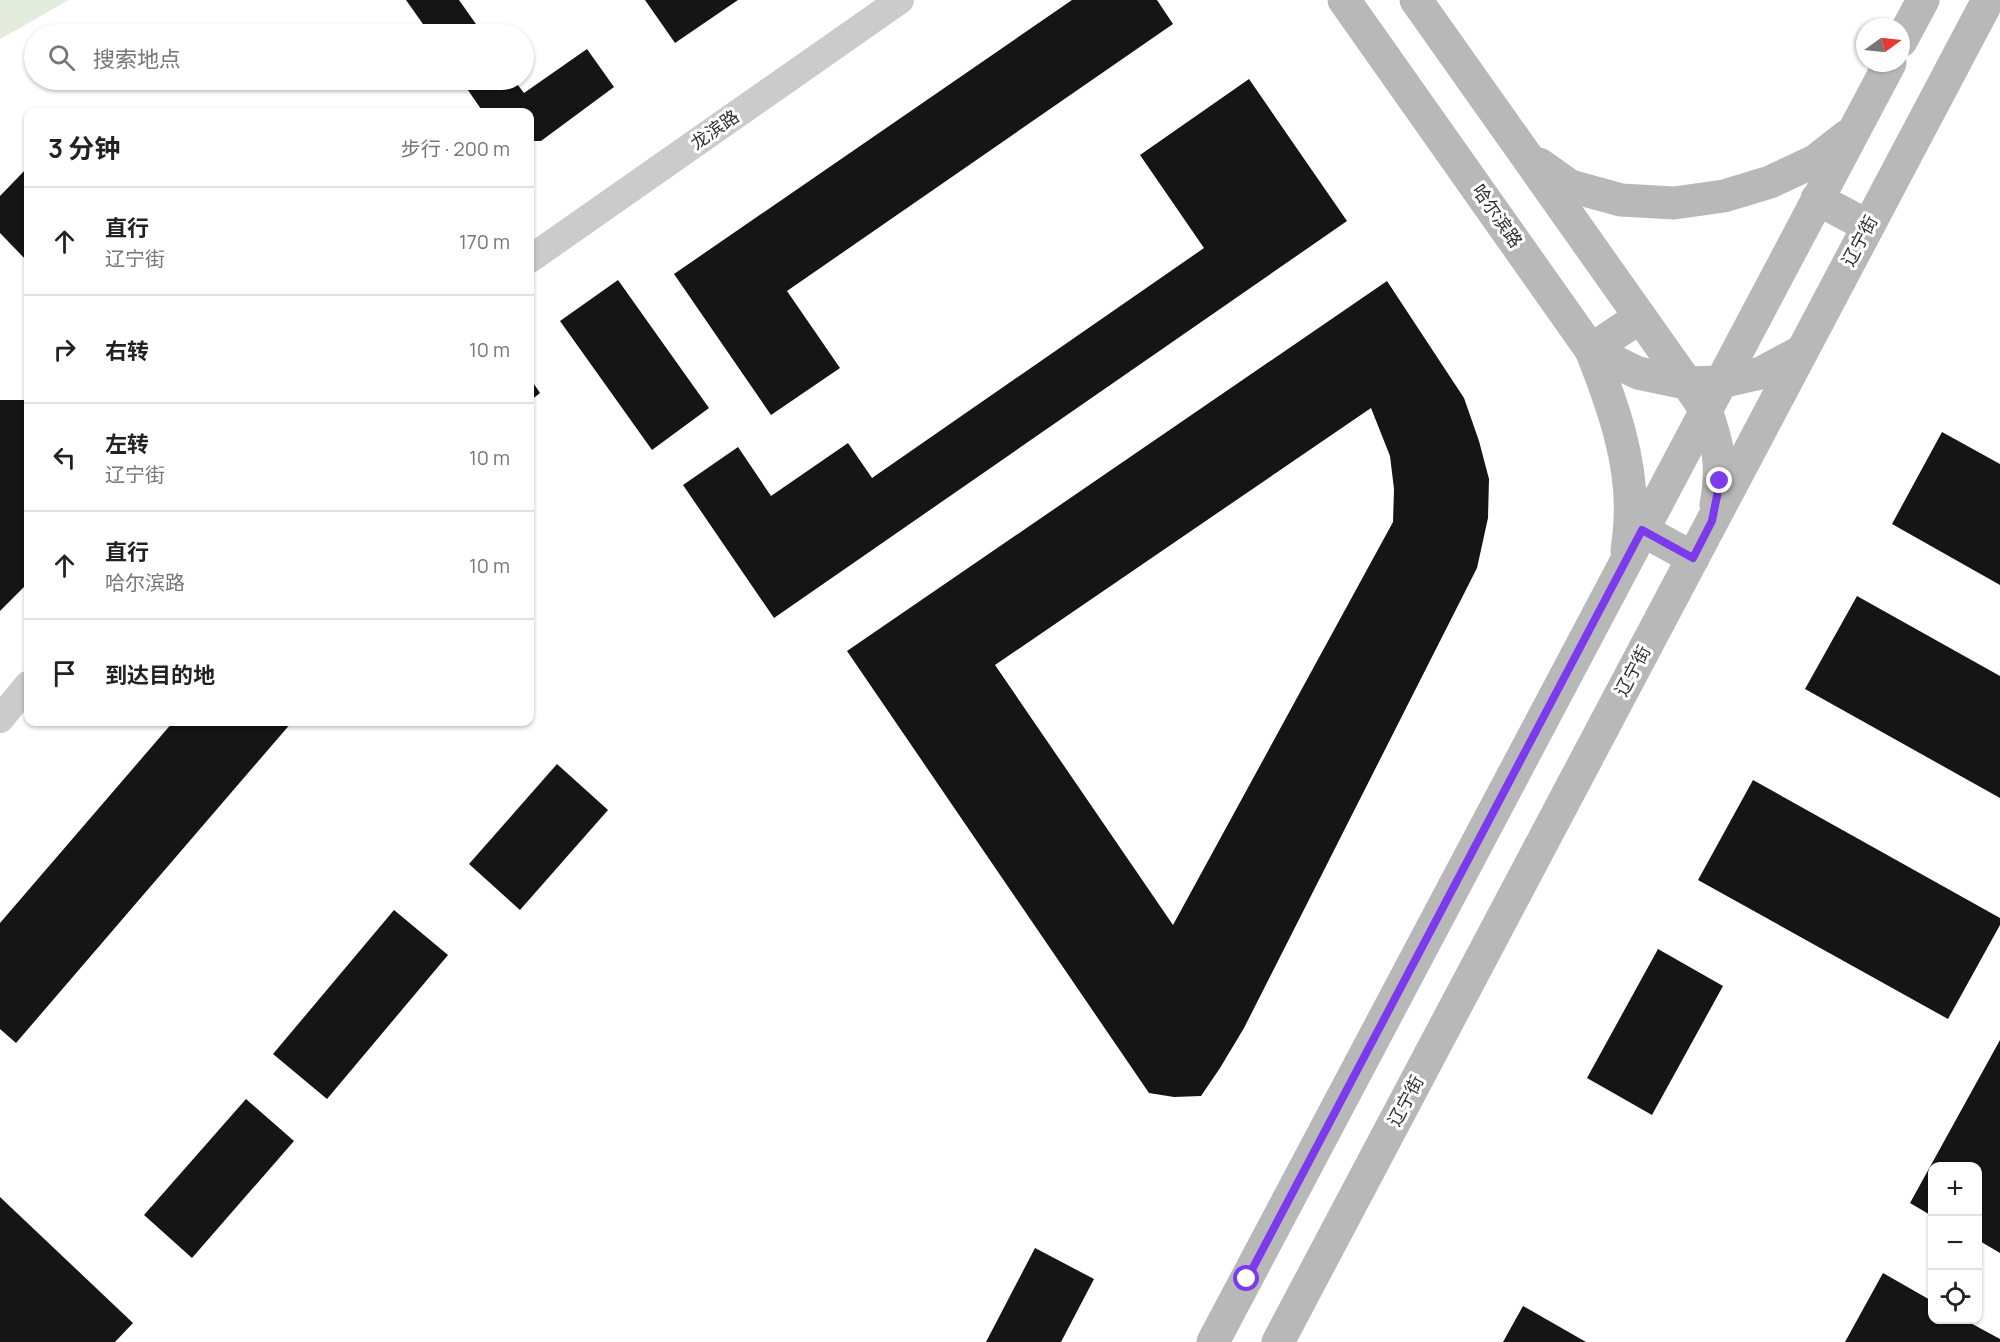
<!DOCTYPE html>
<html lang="zh">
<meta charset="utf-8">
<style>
:root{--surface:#fff;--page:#f2f2f2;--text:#222;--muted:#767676;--line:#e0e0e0}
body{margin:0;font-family:Manrope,"Noto Sans SC",sans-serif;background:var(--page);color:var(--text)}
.controls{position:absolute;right:18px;bottom:18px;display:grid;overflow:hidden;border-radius:12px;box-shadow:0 2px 4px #0004}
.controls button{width:54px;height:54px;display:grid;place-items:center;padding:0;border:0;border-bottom:2px solid var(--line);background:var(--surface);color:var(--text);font:30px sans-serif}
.compass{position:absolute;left:1856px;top:18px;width:54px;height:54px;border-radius:50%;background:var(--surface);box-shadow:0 2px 4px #0004;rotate:75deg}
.stop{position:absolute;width:18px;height:18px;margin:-14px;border:4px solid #7c3aed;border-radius:50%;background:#fff}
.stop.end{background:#7c3aed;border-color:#fff;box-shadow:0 2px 6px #0008}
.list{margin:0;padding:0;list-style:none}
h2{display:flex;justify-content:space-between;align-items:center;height:78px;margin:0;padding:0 24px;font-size:26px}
h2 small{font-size:20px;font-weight:400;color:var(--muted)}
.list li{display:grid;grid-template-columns:39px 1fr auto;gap:18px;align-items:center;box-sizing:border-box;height:108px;padding:0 24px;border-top:2px solid var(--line)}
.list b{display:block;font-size:22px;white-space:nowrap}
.list p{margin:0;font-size:20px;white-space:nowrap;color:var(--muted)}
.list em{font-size:20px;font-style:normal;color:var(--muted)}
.icon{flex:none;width:33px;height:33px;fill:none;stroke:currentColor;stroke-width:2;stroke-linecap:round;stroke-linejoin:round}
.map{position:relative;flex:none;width:2000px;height:1342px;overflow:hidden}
.search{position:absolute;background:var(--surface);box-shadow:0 2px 4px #0004;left:24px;top:24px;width:510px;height:66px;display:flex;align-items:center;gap:15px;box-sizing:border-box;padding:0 21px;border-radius:33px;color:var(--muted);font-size:22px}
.panel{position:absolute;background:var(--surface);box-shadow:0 2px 4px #0004;left:24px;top:108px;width:510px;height:618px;border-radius:12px}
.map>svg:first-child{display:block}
</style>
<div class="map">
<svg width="2000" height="1342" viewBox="0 0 2000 1342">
<rect width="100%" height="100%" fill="#fff"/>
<path fill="#e3ecdc" d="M0,0H69L0,39Z"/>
<g fill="#151515" fill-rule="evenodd">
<path d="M406,0H459L483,34H430Z"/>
<path d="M645,0H738L675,43Z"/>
<path d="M1072,0H1157L1173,24L787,291L840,368L771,415L674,274Z"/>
<path d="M587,49L614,87L541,141H530V112H483L461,80H514L524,93Z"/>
<path d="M1249,79L1347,221L774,618L683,485L738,447L771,496L848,443L872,478L1204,248L1140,155Z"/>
<path d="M28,167V262L0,233V196Z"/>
<path d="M618,280L709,408L652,450L560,321Z"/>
<path d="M1387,281L1464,398L1479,441L1489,479L1488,518L1477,568L1244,1028L1220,1068L1201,1096L1174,1097L1149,1093L847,651ZM1371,408L1390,456L1394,489L1393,522L1173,925L995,665Z"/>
<path d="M530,378L540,393L530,401Z"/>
<path d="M0,400H28V583L0,611Z"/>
<path d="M1942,432L2000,464V585L1892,524Z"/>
<path d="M1857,596L2000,676V798L1805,689Z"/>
<path d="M173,722H292L16,1043L0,1029V923Z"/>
<path d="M557,764L608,810L520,910L469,864Z"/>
<path d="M1753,780L2000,918V925L1948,1019L1698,880Z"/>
<path d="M394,910L448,955L327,1099L273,1054Z"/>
<path d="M1658,949L1723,986L1652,1115L1587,1078Z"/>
<path d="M2000,1040V1253L1978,1240V1166H1932V1216L1910,1203Z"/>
<path d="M246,1099L294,1141L192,1258L144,1215Z"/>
<path d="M0,1197L133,1323L115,1342H0Z"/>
<path d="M1035,1248L1094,1279L1061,1342H986Z"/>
<path d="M1883,1273L1932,1301V1320H1965L2000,1339V1342H1845Z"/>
<path d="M1523,1306L1586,1342H1503Z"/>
</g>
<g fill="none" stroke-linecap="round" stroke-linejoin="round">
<g stroke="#cbcbcb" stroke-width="28">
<path d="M530,259L900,0"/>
<path d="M0,719L28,685"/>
</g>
<g stroke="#b8b8b8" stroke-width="33">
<path d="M1344,0L1591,350L1638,373L1686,383L1721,382L1761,373L1802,351"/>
<path d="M1416,0L1706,410C1719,448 1723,465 1716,505"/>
<path d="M1901,41L1923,0"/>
<path d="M1539,164L1570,186L1621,200L1674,203L1724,196L1770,182L1815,161L1847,136"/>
<path d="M1817,199L1868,226"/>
<path d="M1642,530L1693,558"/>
<path d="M1627,551C1628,540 1630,529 1630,518C1633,461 1612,403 1591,350L1640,317"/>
<path d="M1213,1342L1890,63"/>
<path d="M1278,1342L1988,0"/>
</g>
</g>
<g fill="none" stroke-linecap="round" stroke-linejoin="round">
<path stroke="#7c3aed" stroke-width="8" d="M1247,1279L1642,530L1693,558L1712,521L1720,481"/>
</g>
<g text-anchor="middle" stroke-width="6" stroke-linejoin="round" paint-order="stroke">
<g font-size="18" fill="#2e2e2e" stroke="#fff">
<text transform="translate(715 130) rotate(-35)" y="6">龙滨路</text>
<text transform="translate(1497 216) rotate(55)" y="6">哈尔滨路</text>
<text transform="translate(1860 241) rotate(-62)" y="6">辽宁街</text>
<text transform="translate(1633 671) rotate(-62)" y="6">辽宁街</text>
<text transform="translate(1406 1101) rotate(-62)" y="6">辽宁街</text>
</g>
</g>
</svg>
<div class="controls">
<button>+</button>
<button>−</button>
<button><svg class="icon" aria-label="locate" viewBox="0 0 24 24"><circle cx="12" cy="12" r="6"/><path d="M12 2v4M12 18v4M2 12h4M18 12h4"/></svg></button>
</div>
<svg class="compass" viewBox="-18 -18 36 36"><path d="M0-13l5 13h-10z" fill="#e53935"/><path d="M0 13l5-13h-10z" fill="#767676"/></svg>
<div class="stop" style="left:1247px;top:1279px"></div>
<div class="stop end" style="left:1720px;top:481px"></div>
<div class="search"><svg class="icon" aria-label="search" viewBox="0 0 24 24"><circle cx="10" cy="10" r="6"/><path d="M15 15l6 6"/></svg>搜索地点</div>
<section class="panel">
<h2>3 分钟<small>步行 · 200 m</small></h2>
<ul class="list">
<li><svg class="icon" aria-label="ahead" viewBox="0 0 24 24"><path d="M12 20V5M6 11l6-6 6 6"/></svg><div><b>直行</b><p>辽宁街</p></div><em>170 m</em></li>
<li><svg class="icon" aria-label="right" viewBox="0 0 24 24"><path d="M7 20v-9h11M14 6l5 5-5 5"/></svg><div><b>右转</b></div><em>10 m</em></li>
<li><svg class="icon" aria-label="left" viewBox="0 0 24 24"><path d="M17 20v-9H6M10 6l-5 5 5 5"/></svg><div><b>左转</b><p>辽宁街</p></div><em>10 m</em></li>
<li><svg class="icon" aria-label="ahead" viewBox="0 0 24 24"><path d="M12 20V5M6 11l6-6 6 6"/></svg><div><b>直行</b><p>哈尔滨路</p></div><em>10 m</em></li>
<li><svg class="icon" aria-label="arrive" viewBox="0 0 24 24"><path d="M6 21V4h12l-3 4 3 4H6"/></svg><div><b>到达目的地</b></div></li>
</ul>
</section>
</div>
